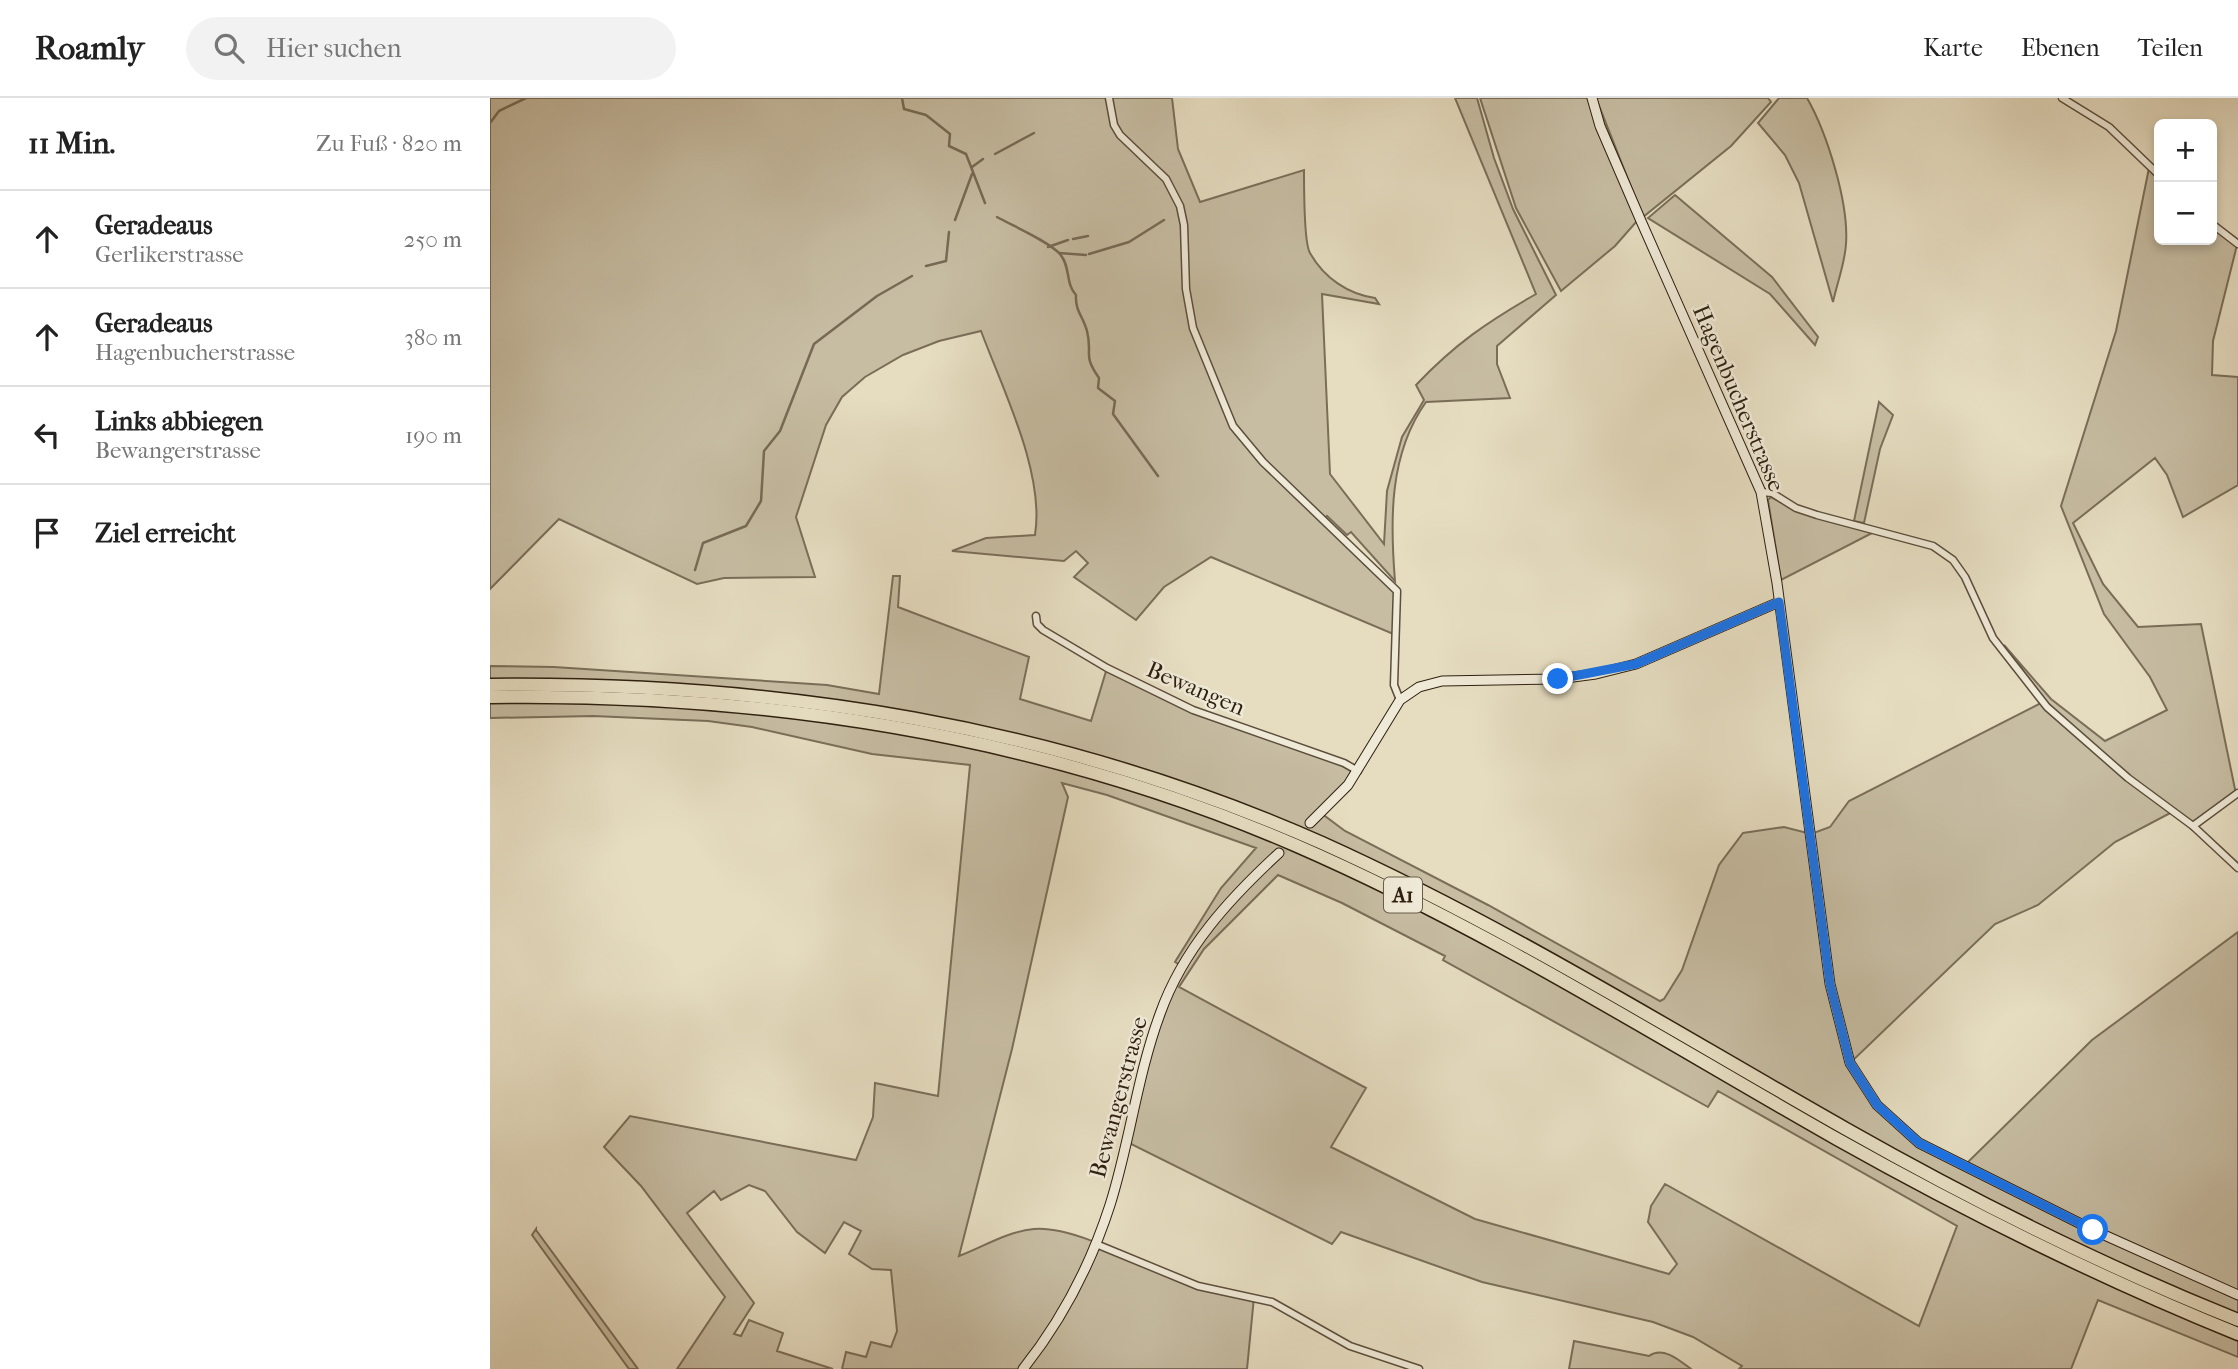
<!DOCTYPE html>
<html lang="de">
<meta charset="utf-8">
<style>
:root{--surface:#fff;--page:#f2f2f2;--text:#222;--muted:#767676;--line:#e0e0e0}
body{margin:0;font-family:"IM FELL French Canon",serif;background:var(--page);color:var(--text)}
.controls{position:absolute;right:21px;top:21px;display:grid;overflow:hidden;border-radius:10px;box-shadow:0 4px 10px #0003}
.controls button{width:63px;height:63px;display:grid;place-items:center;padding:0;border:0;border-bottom:2px solid var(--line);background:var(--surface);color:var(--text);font:35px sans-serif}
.stop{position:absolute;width:21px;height:21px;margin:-16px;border:5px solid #1a73e8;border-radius:50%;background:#fff}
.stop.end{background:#1a73e8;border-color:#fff;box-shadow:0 2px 7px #0008}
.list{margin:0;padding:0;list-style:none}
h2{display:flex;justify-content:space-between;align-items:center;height:91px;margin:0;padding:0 28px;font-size:30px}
h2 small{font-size:23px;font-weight:400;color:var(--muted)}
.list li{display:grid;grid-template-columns:46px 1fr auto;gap:21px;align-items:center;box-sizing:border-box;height:98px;padding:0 28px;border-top:2px solid var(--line)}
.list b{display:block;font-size:26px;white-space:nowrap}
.list p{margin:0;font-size:23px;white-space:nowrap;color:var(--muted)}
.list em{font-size:23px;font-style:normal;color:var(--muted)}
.icon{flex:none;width:38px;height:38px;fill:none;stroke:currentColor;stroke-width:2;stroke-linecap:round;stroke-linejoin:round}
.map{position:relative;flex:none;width:1748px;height:1271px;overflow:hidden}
header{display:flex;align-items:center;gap:42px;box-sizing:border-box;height:98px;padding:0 35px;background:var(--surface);border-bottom:2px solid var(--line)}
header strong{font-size:33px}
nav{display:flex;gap:38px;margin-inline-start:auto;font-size:24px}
.search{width:490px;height:63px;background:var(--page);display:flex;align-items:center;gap:18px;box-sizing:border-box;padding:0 24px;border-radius:38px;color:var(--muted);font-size:26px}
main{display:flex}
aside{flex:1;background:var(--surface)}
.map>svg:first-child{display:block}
</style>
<header>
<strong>Roamly</strong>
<div class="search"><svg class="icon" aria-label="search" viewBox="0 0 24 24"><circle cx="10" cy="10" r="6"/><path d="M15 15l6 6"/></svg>Hier suchen</div>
<nav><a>Karte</a><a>Ebenen</a><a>Teilen</a></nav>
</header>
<main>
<aside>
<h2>11 Min.<small>Zu Fuß · 820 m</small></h2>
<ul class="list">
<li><svg class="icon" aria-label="ahead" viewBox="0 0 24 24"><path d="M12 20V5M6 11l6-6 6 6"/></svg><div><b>Geradeaus</b><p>Gerlikerstrasse</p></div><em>250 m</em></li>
<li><svg class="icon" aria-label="ahead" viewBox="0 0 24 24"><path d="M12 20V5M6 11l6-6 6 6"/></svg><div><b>Geradeaus</b><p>Hagenbucherstrasse</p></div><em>380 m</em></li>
<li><svg class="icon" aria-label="left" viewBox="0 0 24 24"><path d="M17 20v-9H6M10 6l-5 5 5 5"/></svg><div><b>Links abbiegen</b><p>Bewangerstrasse</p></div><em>190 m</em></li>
<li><svg class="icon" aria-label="arrive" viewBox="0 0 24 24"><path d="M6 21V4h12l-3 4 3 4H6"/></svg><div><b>Ziel erreicht</b></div></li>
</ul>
</aside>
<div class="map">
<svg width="1748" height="1271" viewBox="0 0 1748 1271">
<rect width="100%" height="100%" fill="#e6ddc1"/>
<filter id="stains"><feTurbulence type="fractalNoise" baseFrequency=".00286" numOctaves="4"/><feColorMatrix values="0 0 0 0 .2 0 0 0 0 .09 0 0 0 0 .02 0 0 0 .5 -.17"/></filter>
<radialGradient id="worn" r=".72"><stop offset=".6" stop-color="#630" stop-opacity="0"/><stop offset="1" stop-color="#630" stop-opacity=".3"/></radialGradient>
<g fill="#c7bda3" stroke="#7a6e59" stroke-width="2" fill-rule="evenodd">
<path d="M0,0H682L688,51L710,104L814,72C814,87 814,145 820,155C834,180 858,196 885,200L889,206L832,196L840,376L894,446L897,393L912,339L934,302L926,287C965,246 997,224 1046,196L965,0H987L1004,60L1023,111L1066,197L1007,248V266L1020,300L936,304C899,356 900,422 905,483L861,434L857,437L837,418L833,422L907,493L908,538L721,459L674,489L646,522L584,479L598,465L586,453L574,463L462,453L496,440L545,437C555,375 513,292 491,233L449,243L413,257L375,279L352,299L336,327L306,419L325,479L234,480L207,486L69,421L0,491Z"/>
<path d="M990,0H1099L1147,123L1125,148L1071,193L1026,110Z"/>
<path d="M1106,0H1278L1281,4L1241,48L1153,119Z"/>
<path d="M1289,0H1317C1337,35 1359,105 1356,146C1355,165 1347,185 1343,204L1309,85L1295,57L1268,25Z"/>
<path d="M1659,70L1669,80V142H1722V128L1747,147L1723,243L1722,277L1748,279V387L1693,419L1677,377L1665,360L1583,425L1613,486L1648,529L1711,526L1746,696L1703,728L1684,713L1625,744L1548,807L1505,826L1360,965L1406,1027L1473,1069L1602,942L1748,834V1259L1608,1202L1581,1271H1249L1252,1268L1203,1239L1163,1224L992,1184L851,1134L842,1146L635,1043L657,956L692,868L685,864L731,790L766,750L617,697L572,685L578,699L522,951L469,1158C495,1148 516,1134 544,1131C587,1127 664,1173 706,1187C724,1194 745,1196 764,1199L757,1271H352L356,1254L376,1259L381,1244L401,1249L407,1233L401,1172L382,1171L359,1156L371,1133L354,1124L335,1155L307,1134L275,1093L259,1087L231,1102L224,1093L197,1115L264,1205L244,1236L251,1238L259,1222L293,1235L287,1253L343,1271H187L235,1199L151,1088L114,1049L140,1018L366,1062L383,1019L385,985L448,998L480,667L382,656L262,629L218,623L103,618L0,620V568L64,569L337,587L389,596L403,478H410L408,509L539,559L530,601L601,623L617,570L703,612L868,673L831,715L855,733L998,807L1170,903L1174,901L1192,872L1229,767L1253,735L1294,729L1321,736L1340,729L1359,703L1553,604L1598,646L1558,606L1514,547L1561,601L1615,643L1677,612L1660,579L1614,516L1571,408L1626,233ZM788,777L852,805L955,858L953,862L1218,1009L1228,993L1467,1128L1429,1228L1175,1086L1161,1108L1158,1124L1187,1166L1179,1176L985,1121L841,1049L876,990L689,889L714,851Z"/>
<path d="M1185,97L1282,179L1328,239L1325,247L1280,196L1158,120Z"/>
<path d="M1389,304L1403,317L1390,351L1374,425L1364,423Z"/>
<path d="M1281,399L1305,412L1386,433L1291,482L1278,402Z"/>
<path d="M46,1131V1132L148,1271H139L42,1137Z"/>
<path d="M1084,1243L1159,1258C1173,1248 1189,1262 1201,1271H1079Z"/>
</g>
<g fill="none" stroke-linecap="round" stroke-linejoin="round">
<g stroke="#776a55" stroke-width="2.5">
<path d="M412,0L414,11L436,17L460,36L459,48L476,56L495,105"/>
<path d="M0,25L9,13L36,0"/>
<path d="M505,56L544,35"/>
<path d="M482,69L493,61"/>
<path d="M507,119C523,128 558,143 570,156C581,169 575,185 586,197C585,213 593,218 597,233C603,257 592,256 609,280L608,290L625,303L623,316L668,378"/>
<path d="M465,122L482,76"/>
<path d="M583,141L598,138"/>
<path d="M558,149L578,142"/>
<path d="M569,155L596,157"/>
<path d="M599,156L639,144L674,122"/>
<path d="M436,168L456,163L459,134"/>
<path d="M205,472L213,445L256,428L271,403L274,353L290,333L324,246L387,198L422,178"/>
</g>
<path stroke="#c1b79d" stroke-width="9" stroke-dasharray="9 4.5" stroke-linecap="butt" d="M789,755L820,725"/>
<defs>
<g id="street">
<path d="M619,0L624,27L630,37L676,81L690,108L694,127L696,191L703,230L743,328L773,364L907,493L904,587L910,602"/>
<path d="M1572,0L1619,29L1669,77"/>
<path d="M1722,126L1748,146"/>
<path d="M1271,394L1282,395L1306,410L1327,417L1443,448L1463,462L1475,479L1503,540L1557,609L1638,680L1703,728L1748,770"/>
<path d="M546,518L547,526L553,532L617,570L703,612L854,665L868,673"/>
<path d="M1703,728L1748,695"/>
<path d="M606,1146L708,1188L782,1204L860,1248L929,1271"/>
</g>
<g id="secondary">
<path d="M1102,0L1110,28L1151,123L1271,394L1287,485L1340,886L1360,965L1387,1007L1429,1045L1603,1132L1748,1197"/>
<path d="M820,725L858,687L910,602L929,589L952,583L1068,581L1106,576L1146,566L1289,504"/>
<path d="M533,1271C572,1222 601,1166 620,1107C640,1044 647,978 670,916C693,851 739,801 789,755"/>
</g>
<g id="highway">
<path d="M0,587C290,584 565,627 832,745C1014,827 1183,933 1356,1031C1483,1103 1613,1168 1748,1222"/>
<path d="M0,599C277,595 550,637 805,747C994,829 1169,940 1347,1041C1477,1114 1610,1180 1748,1236"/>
</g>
</defs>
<use href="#street" stroke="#5c4e3c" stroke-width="9"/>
<use href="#secondary" stroke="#2e1f0f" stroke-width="11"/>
<use href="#highway" stroke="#2e1f0f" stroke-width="15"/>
<use href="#street" stroke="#efe9d7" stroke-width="6"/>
<use href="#secondary" stroke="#efe9d7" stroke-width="9"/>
<use href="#highway" stroke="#e6ddc1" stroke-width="12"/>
</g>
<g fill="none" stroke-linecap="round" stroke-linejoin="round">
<path stroke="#1a73e8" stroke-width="9" d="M1068,581L1146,566L1289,504L1340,886L1360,965L1387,1007L1429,1045L1603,1132"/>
</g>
<g text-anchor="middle" stroke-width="5" stroke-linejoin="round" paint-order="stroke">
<rect fill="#efe9d7" stroke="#685c4b" stroke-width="2" x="894" y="779.5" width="38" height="35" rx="5"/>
<g font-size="21" font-weight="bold" fill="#2e1f0f">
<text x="913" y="804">A1</text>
</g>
<g font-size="23" fill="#2e1f0f" stroke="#efe9d7">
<text transform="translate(1249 300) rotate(67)" y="8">Hagenbucherstrasse</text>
<text transform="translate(706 590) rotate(23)" y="8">Bewangen</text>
<text transform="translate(628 999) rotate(-75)" y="8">Bewangerstrasse</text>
</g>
</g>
<rect width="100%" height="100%" filter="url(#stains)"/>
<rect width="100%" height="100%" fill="url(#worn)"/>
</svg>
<div class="controls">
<button>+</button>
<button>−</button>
</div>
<div class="stop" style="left:1603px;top:1132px"></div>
<div class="stop end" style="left:1068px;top:581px"></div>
</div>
</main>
